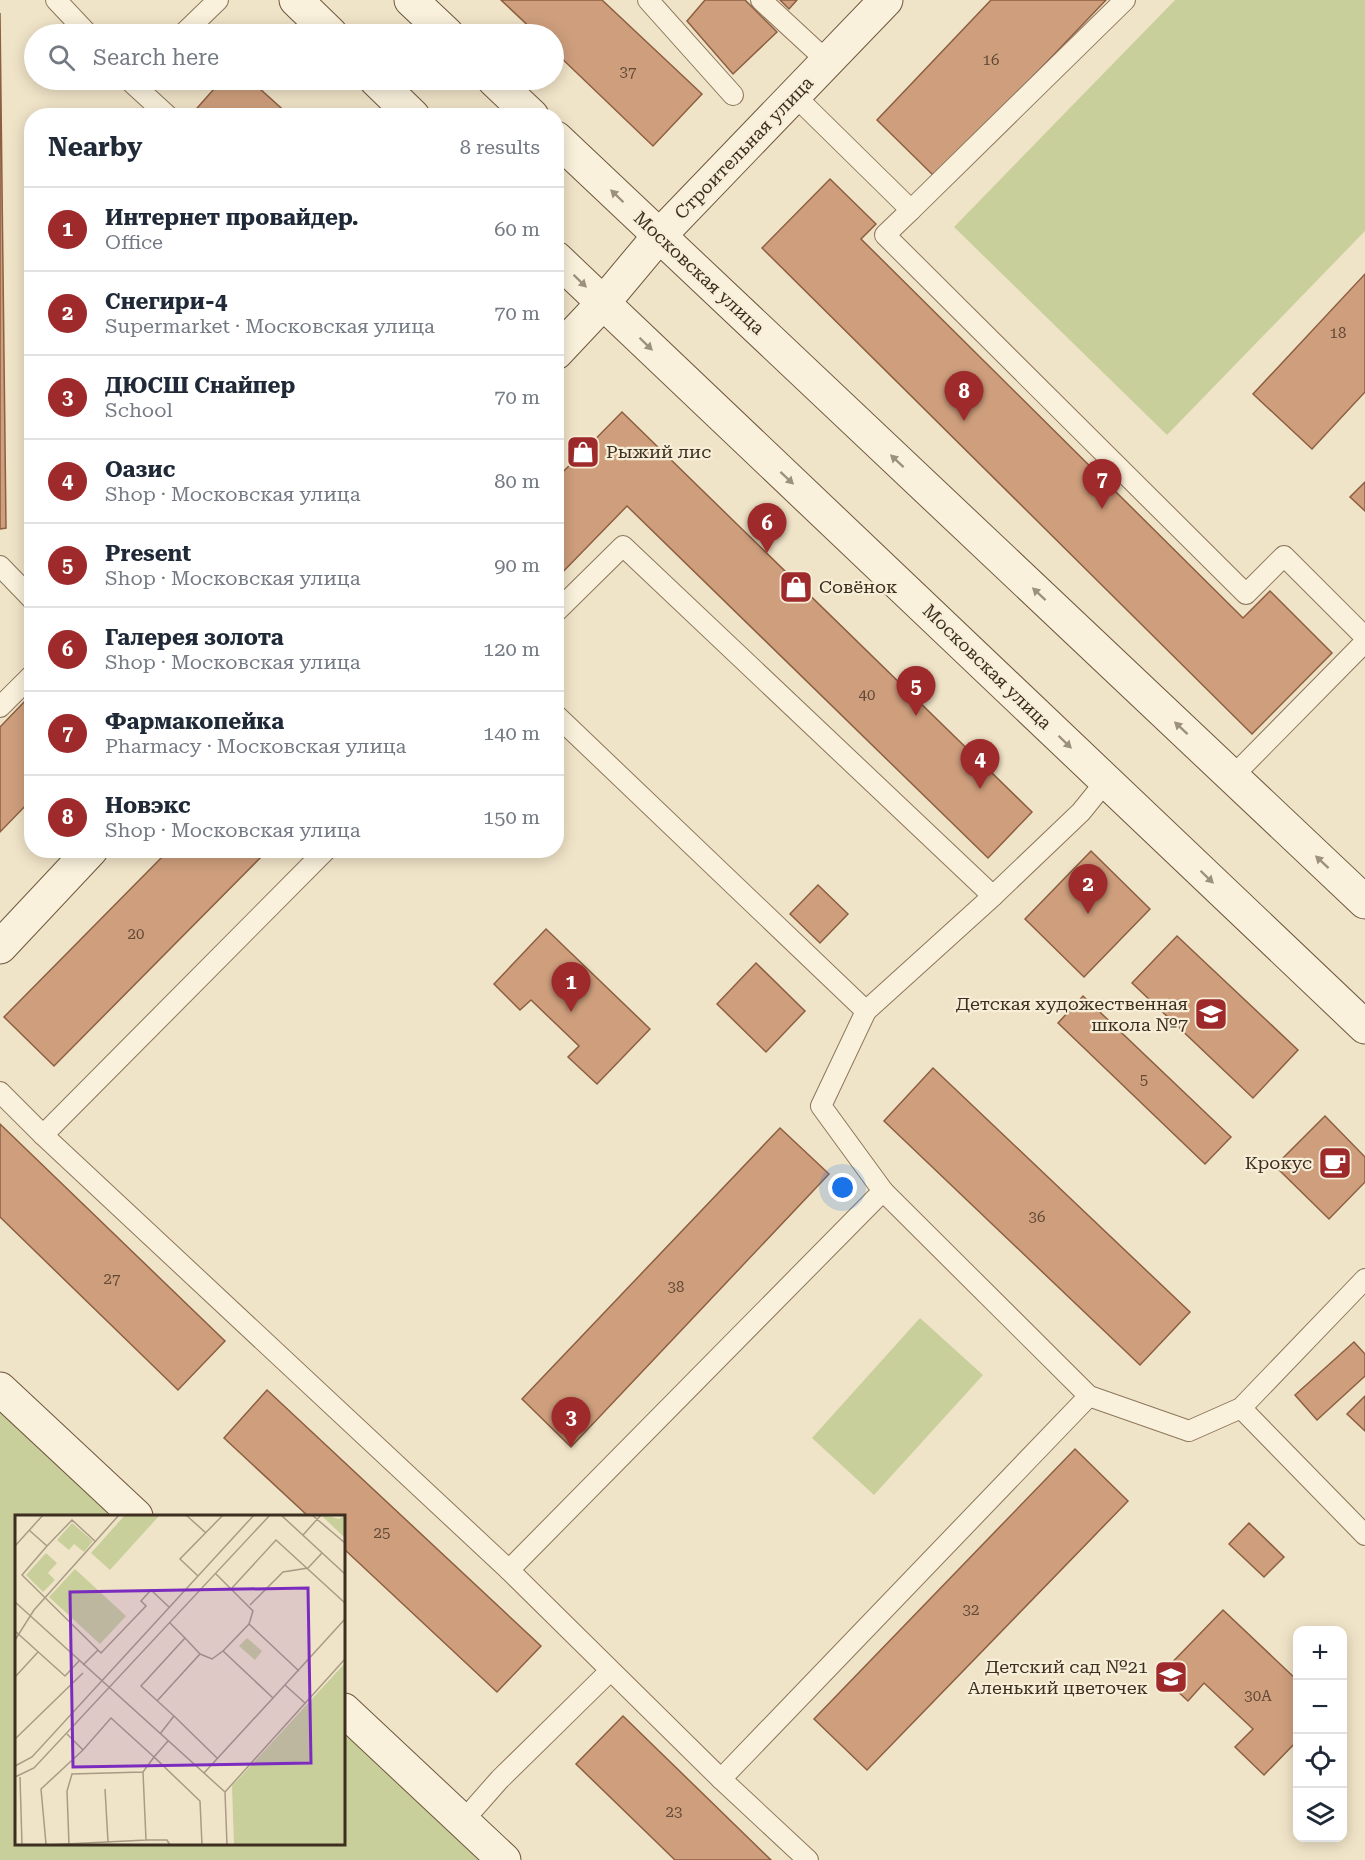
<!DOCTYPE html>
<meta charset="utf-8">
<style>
:root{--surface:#fff;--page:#f2f2f3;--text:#1f2937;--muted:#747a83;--line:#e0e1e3;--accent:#9e2a2b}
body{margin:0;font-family:"Roboto Serif",serif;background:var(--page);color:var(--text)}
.controls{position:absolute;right:18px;bottom:18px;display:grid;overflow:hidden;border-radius:12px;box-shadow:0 3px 15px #0003}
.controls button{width:54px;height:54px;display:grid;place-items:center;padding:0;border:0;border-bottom:2px solid var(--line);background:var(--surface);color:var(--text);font:30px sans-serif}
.you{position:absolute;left:843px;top:1188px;width:21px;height:21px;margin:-15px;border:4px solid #fff;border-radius:50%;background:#1a73e8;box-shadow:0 0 0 9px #1a73e833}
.badge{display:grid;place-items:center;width:39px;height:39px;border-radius:50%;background:var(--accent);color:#fff;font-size:20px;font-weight:700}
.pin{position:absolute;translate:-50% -50px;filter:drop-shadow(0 2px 3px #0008)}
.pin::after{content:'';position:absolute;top:32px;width:21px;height:18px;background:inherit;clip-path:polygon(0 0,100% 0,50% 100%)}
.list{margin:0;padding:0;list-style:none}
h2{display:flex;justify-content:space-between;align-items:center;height:78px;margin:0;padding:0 24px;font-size:26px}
h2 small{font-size:20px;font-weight:400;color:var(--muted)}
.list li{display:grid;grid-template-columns:39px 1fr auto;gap:18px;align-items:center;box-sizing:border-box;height:84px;padding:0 24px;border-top:2px solid var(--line)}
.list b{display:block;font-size:22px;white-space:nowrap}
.list p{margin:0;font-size:20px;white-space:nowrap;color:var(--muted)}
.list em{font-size:20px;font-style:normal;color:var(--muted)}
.icon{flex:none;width:33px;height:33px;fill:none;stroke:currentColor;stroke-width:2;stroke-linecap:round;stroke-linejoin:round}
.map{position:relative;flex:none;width:1365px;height:1860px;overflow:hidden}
.search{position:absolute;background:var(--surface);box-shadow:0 3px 15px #0003;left:24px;top:24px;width:540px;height:66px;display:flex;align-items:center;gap:15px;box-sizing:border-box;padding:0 21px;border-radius:33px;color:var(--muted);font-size:22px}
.panel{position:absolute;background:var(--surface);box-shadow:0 3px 15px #0003;left:24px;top:108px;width:540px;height:750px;border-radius:24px}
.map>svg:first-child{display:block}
</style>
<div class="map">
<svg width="1365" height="1860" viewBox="0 0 1365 1860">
<rect width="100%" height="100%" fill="#f0e4c8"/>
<g fill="#c9cf9b">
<path d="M1175,0H1365V231L1167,435L954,227Z"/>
<path d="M920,1318L983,1375L874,1495L812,1438Z"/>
<path d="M0,1402L120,1516H16V1844H344V1730L479,1860H0Z"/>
</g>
<g fill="#cf9f7d" stroke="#8d5f41" stroke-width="1.5">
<path d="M501,0H602L702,94L653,146L554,51V34H537Z"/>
<path d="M705,0H745L777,32L733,74L687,21Z"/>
<path d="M780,0H797L789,9Z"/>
<path d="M991,0H1106L936,178L877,120Z"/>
<path d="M0,13L6,528L0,529Z"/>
<path d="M222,80H250L290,116H190Z"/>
<path d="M830,179L876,224L861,239L1243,618L1270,591L1332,653L1252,734L762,248Z"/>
<path d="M1365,274V392L1312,449L1253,394Z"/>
<path d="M622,412L1032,812L988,858L627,506L556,579V479Z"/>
<path d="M1365,482V511L1350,497Z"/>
<path d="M26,700L32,705V799L0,832V727Z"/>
<path d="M169,850H268L54,1066L4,1017Z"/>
<path d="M1091,851L1150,909L1084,977L1025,919Z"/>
<path d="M818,885L848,914L820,943L790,914Z"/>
<path d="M546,929L650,1029L597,1084L568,1057L579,1046L531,1000L520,1010L494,984Z"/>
<path d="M1177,936L1298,1050L1253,1098L1132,983Z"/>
<path d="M756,963L805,1011L766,1052L717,1004Z"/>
<path d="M1083,996L1231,1137L1205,1164L1058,1023Z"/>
<path d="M933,1068L1190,1312L1140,1365L884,1121Z"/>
<path d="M1325,1116L1365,1157V1182L1329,1219L1275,1166Z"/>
<path d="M0,1124L225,1341L178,1390L0,1217Z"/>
<path d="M780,1128L829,1174L571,1447L522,1399Z"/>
<path d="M1354,1342L1365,1354V1376L1317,1420L1295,1395Z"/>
<path d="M267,1390L541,1646L497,1692L344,1549V1516H308L224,1438Z"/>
<path d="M1365,1396V1431L1347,1414Z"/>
<path d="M1075,1449L1128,1501L867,1770L814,1719Z"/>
<path d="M1249,1523L1284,1557L1264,1577L1229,1544Z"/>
<path d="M1223,1610L1298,1681V1740L1264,1775L1235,1747L1253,1729L1204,1683L1188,1701L1160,1675Z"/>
<path d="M623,1716L771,1860H675L576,1764Z"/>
</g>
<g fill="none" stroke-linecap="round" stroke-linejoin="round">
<defs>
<g id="lane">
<path d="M56,0L88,34"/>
<path d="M648,0L733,95"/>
<path d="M761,0L827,61"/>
<path d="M183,34L218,0"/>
<path d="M136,80L132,83L168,116"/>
<path d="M794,95L911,210L885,235L1246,594L1284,556L1365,637"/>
<path d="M911,210L1125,0"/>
<path d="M0,566L32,599"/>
<path d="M556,612L623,546L993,896L1081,812L1106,781"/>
<path d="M0,707L32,675"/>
<path d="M1232,777L1365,642"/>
<path d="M866,1011L993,896"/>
<path d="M0,1092L43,1135L509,1570L883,1191L821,1106L866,1011L556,715"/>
<path d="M43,1135L326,850"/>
<path d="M883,1191L1089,1396L1189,1431L1241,1408L1365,1279"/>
<path d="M1241,1408L1365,1535"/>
<path d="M509,1570L721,1779L808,1860"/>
<path d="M721,1779L1089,1396"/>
<path d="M463,1821L500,1779L610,1671"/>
</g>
<g id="secondary">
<path d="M296,0L331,34"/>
<path d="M411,0L447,34"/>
<path d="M376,80L413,116"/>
<path d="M494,80L532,116"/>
<path d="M556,138L1365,902"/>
<path d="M556,258L1365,1027"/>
<path d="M556,353L603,303L659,236L886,0"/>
<path d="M0,947L91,850"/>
<path d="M0,1389L136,1516"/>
<path d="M344,1710L504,1860"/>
</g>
</defs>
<use href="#lane" stroke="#8d765c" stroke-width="22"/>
<use href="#secondary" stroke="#6f573f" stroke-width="35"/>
<use href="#lane" stroke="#faf1dc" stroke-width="20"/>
<use href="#secondary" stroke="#faf1dc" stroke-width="33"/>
</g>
<defs><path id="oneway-solid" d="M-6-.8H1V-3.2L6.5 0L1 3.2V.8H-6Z" transform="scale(1.5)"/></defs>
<g fill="#9c907e">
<use href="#oneway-solid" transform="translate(617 196) rotate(-136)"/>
<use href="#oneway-solid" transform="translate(580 281) rotate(44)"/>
<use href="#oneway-solid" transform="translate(646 344) rotate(44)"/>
<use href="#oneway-solid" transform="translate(897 461) rotate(-137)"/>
<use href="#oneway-solid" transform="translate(787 478) rotate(43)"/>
<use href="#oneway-solid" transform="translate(1039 594) rotate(-137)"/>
<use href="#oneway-solid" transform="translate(1181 728) rotate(-137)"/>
<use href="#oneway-solid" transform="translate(1065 742) rotate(44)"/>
<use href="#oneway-solid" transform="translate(1322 862) rotate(-137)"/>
<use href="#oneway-solid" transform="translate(1207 877) rotate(44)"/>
</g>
<defs>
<symbol id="shop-square" viewBox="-11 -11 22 22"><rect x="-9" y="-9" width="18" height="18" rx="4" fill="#9e2a2b" stroke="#f7eed8"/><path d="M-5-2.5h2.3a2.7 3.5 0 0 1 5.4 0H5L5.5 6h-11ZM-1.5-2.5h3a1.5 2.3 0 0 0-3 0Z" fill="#fff"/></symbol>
<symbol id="school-square" viewBox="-11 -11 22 22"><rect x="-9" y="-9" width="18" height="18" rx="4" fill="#9e2a2b" stroke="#f7eed8"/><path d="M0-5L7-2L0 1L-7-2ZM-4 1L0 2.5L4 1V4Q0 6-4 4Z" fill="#fff"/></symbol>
<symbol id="cafe-square" viewBox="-11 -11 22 22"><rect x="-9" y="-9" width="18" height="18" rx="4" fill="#9e2a2b" stroke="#f7eed8"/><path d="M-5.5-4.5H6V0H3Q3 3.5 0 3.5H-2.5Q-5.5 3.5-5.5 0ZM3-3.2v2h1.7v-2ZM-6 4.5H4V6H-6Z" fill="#fff"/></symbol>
</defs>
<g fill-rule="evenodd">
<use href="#shop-square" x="564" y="433" width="38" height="38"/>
<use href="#shop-square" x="777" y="568" width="38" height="38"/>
<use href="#school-square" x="1192" y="995" width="38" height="38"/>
<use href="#cafe-square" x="1316" y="1144" width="38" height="38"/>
<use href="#school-square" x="1152" y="1658" width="38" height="38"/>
</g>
<g text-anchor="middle" stroke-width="4.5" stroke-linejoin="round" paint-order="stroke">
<g font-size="15" fill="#624a37">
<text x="991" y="65">16</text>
<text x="628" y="77">37</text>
<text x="1338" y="338">18</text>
<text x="867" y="700">40</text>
<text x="136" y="939">20</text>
<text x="1144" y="1085">5</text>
<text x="1037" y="1222">36</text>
<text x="112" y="1284">27</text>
<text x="676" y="1292">38</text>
<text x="382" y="1538">25</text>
<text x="971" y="1615">32</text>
<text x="1258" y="1701">30А</text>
<text x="674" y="1817">23</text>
</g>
<g font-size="18" fill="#3d2e20" stroke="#f7eed8">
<text transform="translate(744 148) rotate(-46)" y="6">Строительная улица</text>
<text transform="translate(699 273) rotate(43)" y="6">Московская улица</text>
<text transform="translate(987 667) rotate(44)" y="6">Московская улица</text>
</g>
<g font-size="18" fill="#3d2e20" stroke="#f7eed8" text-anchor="end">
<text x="606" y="458" text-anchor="start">Рыжий лис</text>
<text x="819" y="593" text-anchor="start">Совёнок</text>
<text x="1188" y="1010">Детская художественная<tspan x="1188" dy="21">школа №7</tspan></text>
<text x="1312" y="1169">Крокус</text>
<text x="1148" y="1673">Детский сад №21<tspan x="1148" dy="21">Аленький цветочек</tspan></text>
</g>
</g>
<g transform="translate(15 1515)">
<rect width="330" height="330" fill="#f0e4c8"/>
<path d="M110,0L144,1L95,55L76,38ZM310,0L324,4L330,0V23L308,2ZM57,8L78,26L69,37L59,29L54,35L42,25ZM31,38L42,48L33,58L40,65L28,77L11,60ZM60,54L111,101L85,129L34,82ZM232,123L247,136L240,145L224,131ZM330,148V330H219L217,271Z" fill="#c9cf9b"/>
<path fill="none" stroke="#a89b85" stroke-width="1.5" d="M171,0L191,18M266,0L330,59M297,0L330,28M14,15L32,31L57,5L81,27M288,20L306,0M0,31L28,0M32,31L7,60L83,135M201,59L238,96L234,109L208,136M183,61L165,44L208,0M217,73L261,25L330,88M0,87L210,277L212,330M235,90L268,57L293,53L307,38M234,109L284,156M0,116L50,161L64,146M170,123L185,139M0,125L19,95L104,0M68,150L83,135L86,138L131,91L126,86L136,75L154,92M0,162L23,137M270,170L290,188M258,183L330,104M142,186L185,139L197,144L208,136L258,183L189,258M159,201L203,244M52,219L68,235L96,203L139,242L153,226M145,219L159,201L126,171L170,123L155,108M0,224L68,158M0,251L17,242L239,0M0,262L19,253L255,0M5,262L7,330M90,274L93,327M210,277L330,144M131,325H152L155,330M31,329L26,274L68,235M31,330L131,325L128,257L139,242L185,286L187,330M54,330L52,276L57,259L128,257"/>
<path fill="#7b2cbf" fill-opacity="0.15" stroke="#7b2cbf" stroke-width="3" d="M293,73L296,248L58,252L55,77Z"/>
<rect width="330" height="330" fill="none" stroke="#3d2e20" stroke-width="3"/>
</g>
</svg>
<div class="controls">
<button>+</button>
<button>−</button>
<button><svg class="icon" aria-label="locate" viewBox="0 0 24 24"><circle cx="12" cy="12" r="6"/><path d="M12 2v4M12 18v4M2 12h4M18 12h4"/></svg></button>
<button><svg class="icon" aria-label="layers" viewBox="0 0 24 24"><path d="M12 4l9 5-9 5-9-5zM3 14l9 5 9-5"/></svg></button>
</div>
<div class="you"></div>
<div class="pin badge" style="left:571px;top:1012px">1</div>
<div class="pin badge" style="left:1088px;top:914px">2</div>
<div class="pin badge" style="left:571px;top:1447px">3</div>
<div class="pin badge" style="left:980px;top:789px">4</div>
<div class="pin badge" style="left:916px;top:716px">5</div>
<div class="pin badge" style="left:767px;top:553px">6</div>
<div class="pin badge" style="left:1102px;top:509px">7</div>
<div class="pin badge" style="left:964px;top:421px">8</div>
<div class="search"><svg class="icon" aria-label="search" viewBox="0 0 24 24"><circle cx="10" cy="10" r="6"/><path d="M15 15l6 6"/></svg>Search here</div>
<section class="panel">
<h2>Nearby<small>8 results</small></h2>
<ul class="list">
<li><span class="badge">1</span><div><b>Интернет провайдер.</b><p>Office</p></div><em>60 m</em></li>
<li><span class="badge">2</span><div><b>Снегири-4</b><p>Supermarket · Московская улица</p></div><em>70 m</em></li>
<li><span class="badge">3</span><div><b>ДЮСШ Снайпер</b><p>School</p></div><em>70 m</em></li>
<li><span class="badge">4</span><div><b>Оазис</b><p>Shop · Московская улица</p></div><em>80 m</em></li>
<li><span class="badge">5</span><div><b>Present</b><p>Shop · Московская улица</p></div><em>90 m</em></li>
<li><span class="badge">6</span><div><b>Галерея золота</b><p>Shop · Московская улица</p></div><em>120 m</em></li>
<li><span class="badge">7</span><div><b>Фармакопейка</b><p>Pharmacy · Московская улица</p></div><em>140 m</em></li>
<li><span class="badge">8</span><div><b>Новэкс</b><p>Shop · Московская улица</p></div><em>150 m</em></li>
</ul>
</section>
</div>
